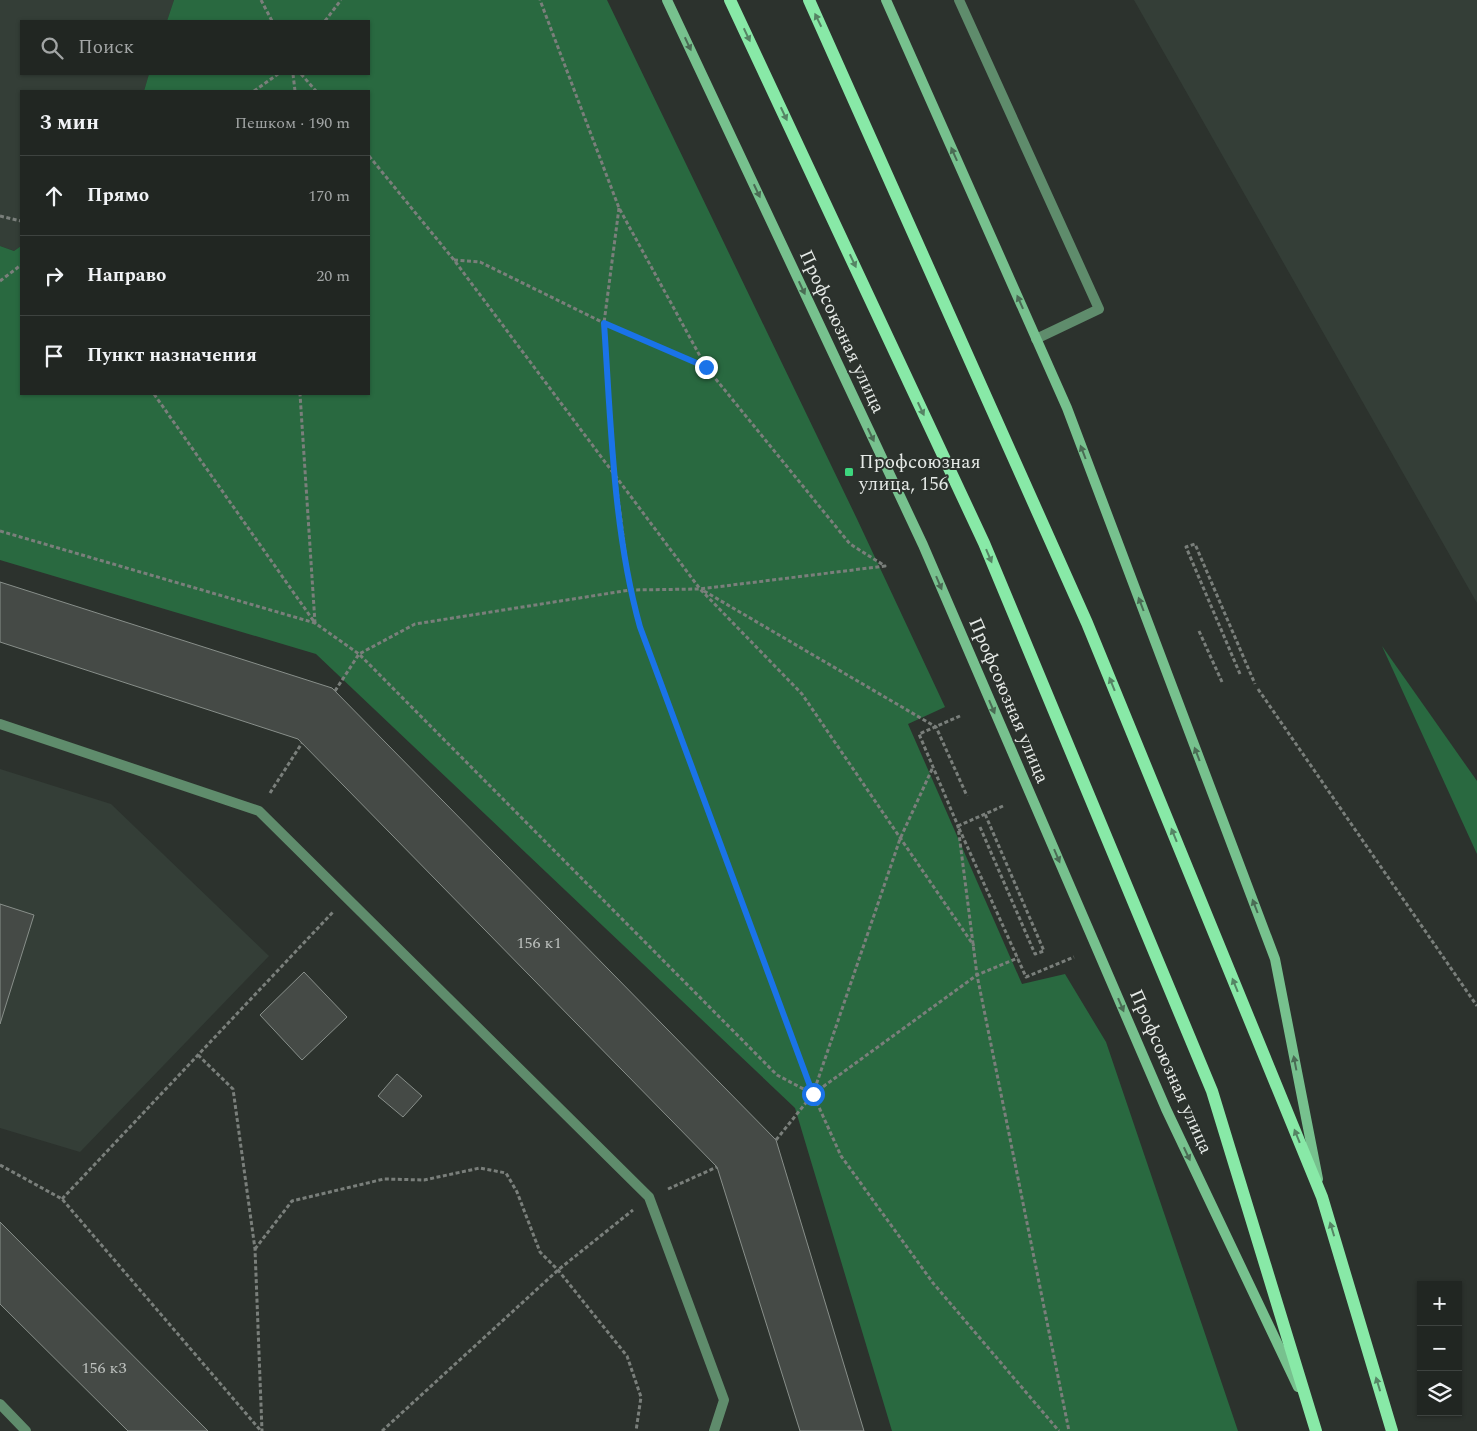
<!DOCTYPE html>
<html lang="ru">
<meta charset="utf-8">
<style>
:root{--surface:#212622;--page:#2d322f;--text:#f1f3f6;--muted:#a2a5a5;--line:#3e4340}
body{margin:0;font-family:Spectral,serif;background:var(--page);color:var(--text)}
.controls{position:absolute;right:15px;bottom:15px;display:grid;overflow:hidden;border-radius:0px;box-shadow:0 1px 4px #0004}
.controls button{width:45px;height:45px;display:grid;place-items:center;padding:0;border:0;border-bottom:1px solid var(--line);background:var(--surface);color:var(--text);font:25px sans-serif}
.stop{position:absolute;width:15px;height:15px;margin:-11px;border:4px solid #1a73e8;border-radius:50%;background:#fff}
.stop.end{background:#1a73e8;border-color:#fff;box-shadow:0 1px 5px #0008}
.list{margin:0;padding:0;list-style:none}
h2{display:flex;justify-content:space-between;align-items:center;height:65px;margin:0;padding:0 20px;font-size:21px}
h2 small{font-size:16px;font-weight:400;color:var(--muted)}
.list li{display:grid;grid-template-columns:32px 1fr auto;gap:15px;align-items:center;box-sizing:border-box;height:80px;padding:0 20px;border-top:1px solid var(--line)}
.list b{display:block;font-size:19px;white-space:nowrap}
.list em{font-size:16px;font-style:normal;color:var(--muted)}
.icon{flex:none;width:28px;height:28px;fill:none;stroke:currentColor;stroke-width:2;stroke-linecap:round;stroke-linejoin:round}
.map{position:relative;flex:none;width:1477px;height:1431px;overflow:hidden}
.search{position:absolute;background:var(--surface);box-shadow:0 1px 4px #0004;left:20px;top:20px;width:350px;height:55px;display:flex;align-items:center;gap:12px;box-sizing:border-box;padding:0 18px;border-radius:0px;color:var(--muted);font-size:19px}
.panel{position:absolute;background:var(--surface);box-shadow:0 1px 4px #0004;left:20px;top:90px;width:350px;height:305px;border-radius:0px}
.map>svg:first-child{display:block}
</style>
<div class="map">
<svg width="1477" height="1431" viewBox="0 0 1477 1431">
<rect width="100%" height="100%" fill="#2c322d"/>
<g fill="#343e37">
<path d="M0,0H174L167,21H21V74H149L144,91H21V246L14,251L0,246Z"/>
<path d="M1134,0H1477V603Z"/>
<path d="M0,769L111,804L269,956L80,1152L0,1128Z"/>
</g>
<g fill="#296940">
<path d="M174,0H607L857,519L945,707L908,724L1022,984L1065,974L1106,1042L1238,1431H892L795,1108L316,654L0,560V246L14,251L21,246V394H369V91H144L149,74H369V21H167Z"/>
<path d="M1382,646L1477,781V854Z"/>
</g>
<g fill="#454a46" stroke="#888f8a">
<path d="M0,582L332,688L776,1140L864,1431H800L717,1167L298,739L0,642Z"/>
<path d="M0,904L34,915L0,1024Z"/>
<path d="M304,972L347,1017L302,1060L260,1015Z"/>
<path d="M397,1074L422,1096L403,1117L378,1096Z"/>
<path d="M0,1222L208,1431H128L0,1304Z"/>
</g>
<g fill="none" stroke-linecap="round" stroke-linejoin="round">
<g stroke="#7a7f7b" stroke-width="3" stroke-dasharray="4 2.5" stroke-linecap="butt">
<path d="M261,0L272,21"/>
<path d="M325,21L341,0"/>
<path d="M293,74L295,91"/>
<path d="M301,74L316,91"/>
<path d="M254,91L278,74"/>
<path d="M369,156L454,260L700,589L802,694L974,946"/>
<path d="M619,208L604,323L615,474L630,590L640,627L813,1094L841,1156L933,1283L1059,1431"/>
<path d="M0,216L21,221"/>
<path d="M454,260L480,262L604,323L706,366"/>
<path d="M0,281L21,265"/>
<path d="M154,394L315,623L300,394"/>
<path d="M0,531L315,623L359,654L777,1075L813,1094L900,839L933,767"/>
<path d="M704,591L936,727L967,796"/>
<path d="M1199,631L1222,682"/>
<path d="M1240,674L1186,547L1195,544L1255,684"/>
<path d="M1258,689L1477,1006"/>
<path d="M335,691L359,654L415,624L630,590L700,589L885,566L850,544L706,367L619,208L540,0"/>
<path d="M960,716L919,734L958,826L977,975L1069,1431"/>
<path d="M270,793L302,743"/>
<path d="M1003,806L958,826L1026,977L1074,957"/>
<path d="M980,827L1035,954L1044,951L985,814"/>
<path d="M198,1055L233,1089L255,1249L262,1431"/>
<path d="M776,1140L813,1094L977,975L1018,958"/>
<path d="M0,1165L62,1199L261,1431"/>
<path d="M668,1189L717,1167"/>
<path d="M62,1199L333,912"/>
<path d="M255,1249L292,1201L384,1179L424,1180L480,1168L506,1173L517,1192L540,1252L558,1270L627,1356L641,1397L636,1431"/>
<path d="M382,1431L558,1270L633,1210"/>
</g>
<g stroke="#5f8c6c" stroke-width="10">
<path d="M959,0L1099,309L1036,339"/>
<path d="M0,724L259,811L649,1197L724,1400L714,1431"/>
<path d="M0,1404L26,1431"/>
</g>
<g stroke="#77c18e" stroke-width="10">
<path d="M667,0L923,545L1166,1109L1298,1387"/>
<path d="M886,0L1067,408L1275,959L1318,1179"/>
</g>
<g stroke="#88e9a7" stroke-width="12">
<path d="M730,0L984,543L1212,1091L1316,1431"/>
<path d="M809,0L1087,623L1322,1197L1392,1431"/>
</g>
</g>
<defs><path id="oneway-solid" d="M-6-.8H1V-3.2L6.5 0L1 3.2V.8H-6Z" transform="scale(1.25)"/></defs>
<g fill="#558464">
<use href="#oneway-solid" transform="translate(818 20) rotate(-116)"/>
<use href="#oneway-solid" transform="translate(747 35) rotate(65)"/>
<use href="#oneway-solid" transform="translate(784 114) rotate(65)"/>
<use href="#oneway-solid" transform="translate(853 261) rotate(65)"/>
<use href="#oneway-solid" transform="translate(921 409) rotate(65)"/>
<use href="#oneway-solid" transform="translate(989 556) rotate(67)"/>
<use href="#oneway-solid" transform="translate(1112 684) rotate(-112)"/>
<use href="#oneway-solid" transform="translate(1174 835) rotate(-112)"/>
<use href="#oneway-solid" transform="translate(1235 985) rotate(-112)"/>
<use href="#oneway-solid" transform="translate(1297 1136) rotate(-112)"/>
<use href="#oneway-solid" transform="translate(1332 1229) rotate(-107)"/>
<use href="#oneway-solid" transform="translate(1378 1384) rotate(-107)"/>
</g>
<g fill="#4a6b54">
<use href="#oneway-solid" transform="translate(688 44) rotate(65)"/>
<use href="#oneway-solid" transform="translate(954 154) rotate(-114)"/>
<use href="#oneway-solid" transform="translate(757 191) rotate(65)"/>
<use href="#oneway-solid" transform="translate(802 288) rotate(65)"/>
<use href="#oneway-solid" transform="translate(1020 302) rotate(-114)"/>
<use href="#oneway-solid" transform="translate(871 435) rotate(65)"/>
<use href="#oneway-solid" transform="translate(1083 452) rotate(-111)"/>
<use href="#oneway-solid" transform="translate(939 583) rotate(67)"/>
<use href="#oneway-solid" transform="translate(1141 604) rotate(-111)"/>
<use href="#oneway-solid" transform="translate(992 707) rotate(67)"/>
<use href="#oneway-solid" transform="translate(1197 754) rotate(-111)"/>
<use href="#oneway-solid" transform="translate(1057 856) rotate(67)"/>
<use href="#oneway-solid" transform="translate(1255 906) rotate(-111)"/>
<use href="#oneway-solid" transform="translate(1121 1005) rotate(67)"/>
<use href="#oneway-solid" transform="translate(1295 1063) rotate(-101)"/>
<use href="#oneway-solid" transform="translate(1187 1154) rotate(65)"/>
</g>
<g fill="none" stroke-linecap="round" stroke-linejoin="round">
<path stroke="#1a73e8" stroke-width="6" d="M706,367L604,323C611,423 613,530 640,627L813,1094"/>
</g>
<rect fill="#3dd77e" stroke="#2c322d" stroke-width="2" x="844" y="467" width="10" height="10" rx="2.5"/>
<g text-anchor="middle" stroke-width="4" stroke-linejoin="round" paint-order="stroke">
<g font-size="16" fill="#bdc1be">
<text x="539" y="948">156 к1</text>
<text x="104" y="1373">156 к3</text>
</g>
<g font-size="19" fill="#e5e9e6" stroke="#2c322d">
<text transform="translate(843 331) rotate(65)" y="7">Профсоюзная улица</text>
<text transform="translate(1010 700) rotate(67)" y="7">Профсоюзная улица</text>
<text transform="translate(1172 1071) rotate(66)" y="7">Профсоюзная улица</text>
</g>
<g font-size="19" fill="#e5e9e6" stroke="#2c322d" text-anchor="start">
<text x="859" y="468">Профсоюзная<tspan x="859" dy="22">улица, 156</tspan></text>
</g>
</g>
</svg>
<div class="controls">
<button>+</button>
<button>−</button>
<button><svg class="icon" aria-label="layers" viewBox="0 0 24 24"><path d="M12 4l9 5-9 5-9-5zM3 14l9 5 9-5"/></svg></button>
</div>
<div class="stop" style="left:813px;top:1094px"></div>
<div class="stop end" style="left:706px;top:367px"></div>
<div class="search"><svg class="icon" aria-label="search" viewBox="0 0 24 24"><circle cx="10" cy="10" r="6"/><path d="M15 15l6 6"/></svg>Поиск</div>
<section class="panel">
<h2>3 мин<small>Пешком · 190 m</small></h2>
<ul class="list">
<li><svg class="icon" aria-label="ahead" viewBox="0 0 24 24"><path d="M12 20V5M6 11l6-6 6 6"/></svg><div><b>Прямо</b></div><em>170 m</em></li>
<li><svg class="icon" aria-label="right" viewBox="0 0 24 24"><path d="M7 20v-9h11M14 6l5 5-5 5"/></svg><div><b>Направо</b></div><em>20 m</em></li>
<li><svg class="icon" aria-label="arrive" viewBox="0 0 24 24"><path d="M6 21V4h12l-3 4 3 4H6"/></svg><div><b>Пункт назначения</b></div></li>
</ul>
</section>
</div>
